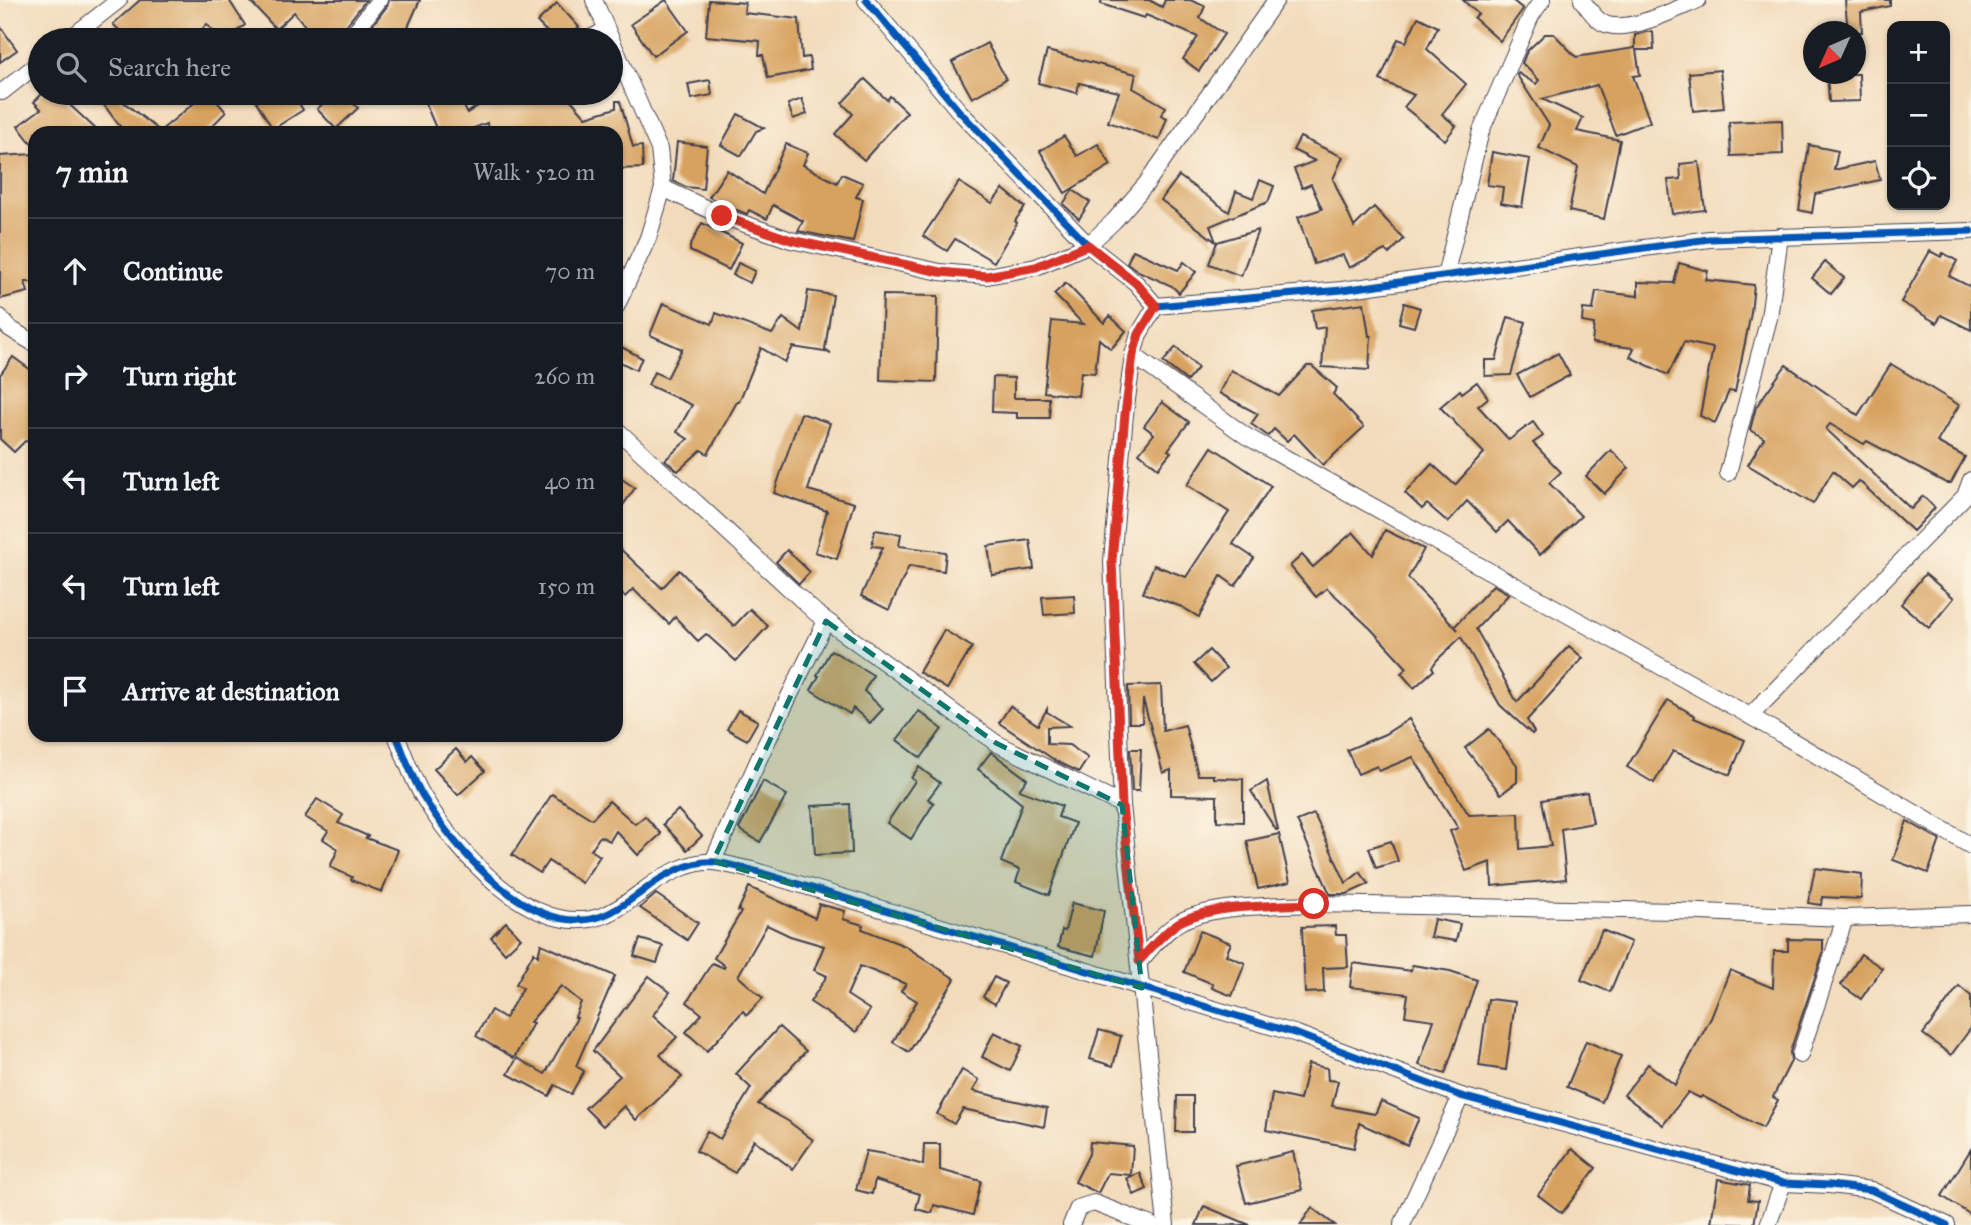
<!DOCTYPE html>
<meta charset="utf-8">
<style>
:root{--surface:#171b24;--page:#20242c;--text:#f1f3f6;--muted:#9ea1a6;--line:#363941}
body{margin:0;font-family:"IM FELL Great Primer",serif;background:var(--page);color:var(--text)}
.controls{position:absolute;right:21px;top:21px;display:grid;overflow:hidden;border-radius:14px;box-shadow:0 2px 5px #0004}
.controls button{width:63px;height:63px;display:grid;place-items:center;padding:0;border:0;border-bottom:2px solid var(--line);background:var(--surface);color:var(--text);font:35px sans-serif}
.compass{position:absolute;left:1803px;top:21px;width:63px;height:63px;border-radius:50%;background:var(--surface);box-shadow:0 2px 5px #0004;rotate:225deg}
.stop{position:absolute;width:21px;height:21px;margin:-16px;border:5px solid #d93025;border-radius:50%;background:#fff}
.stop.end{background:#d93025;border-color:#fff;box-shadow:0 2px 7px #0008}
.list{margin:0;padding:0;list-style:none}
h2{display:flex;justify-content:space-between;align-items:center;height:91px;margin:0;padding:0 28px;font-size:30px}
h2 small{font-size:23px;font-weight:400;color:var(--muted)}
.list li{display:grid;grid-template-columns:46px 1fr auto;gap:21px;align-items:center;box-sizing:border-box;height:105px;padding:0 28px;border-top:2px solid var(--line)}
.list b{display:block;font-size:26px;white-space:nowrap}
.list em{font-size:23px;font-style:normal;color:var(--muted)}
.icon{flex:none;width:38px;height:38px;fill:none;stroke:currentColor;stroke-width:2;stroke-linecap:round;stroke-linejoin:round}
.map{position:relative;flex:none;width:1971px;height:1225px;overflow:hidden}
.search{position:absolute;background:var(--surface);box-shadow:0 2px 5px #0004;left:28px;top:28px;width:595px;height:77px;display:flex;align-items:center;gap:18px;box-sizing:border-box;padding:0 24px;border-radius:38px;color:var(--muted);font-size:26px}
.panel{position:absolute;background:var(--surface);box-shadow:0 2px 5px #0004;left:28px;top:126px;width:595px;height:616px;border-radius:21px}
.map>svg:first-child{display:block}
</style>
<div class="map">
<svg width="1971" height="1225" viewBox="0 0 1971 1225">
<rect width="100%" height="100%" fill="#fcf5e5"/>
<filter id="ink" filterUnits="userSpaceOnUse"><feTurbulence type="fractalNoise" baseFrequency=".0143" numOctaves="2"/><feDisplacementMap in="SourceGraphic" scale="14" xChannelSelector="R" yChannelSelector="G"/><feConvolveMatrix kernelMatrix="1 2 1 2 8 2 1 2 1" color-interpolation-filters="sRGB"/></filter>
<filter id="wash" filterUnits="userSpaceOnUse"><feTurbulence type="fractalNoise" baseFrequency=".00686" numOctaves="4" result="noise"/><feDisplacementMap in="SourceGraphic" scale="28" xChannelSelector="R" yChannelSelector="G"/><feGaussianBlur stdDeviation="1.57" result="paint"/><feColorMatrix in="noise" values="0 0 0 0 0 0 0 0 0 0 0 0 0 0 0 0 0 1.4 0 .05"/><feComposite in="paint" operator="in"/></filter>
<g filter="url(#wash)">
<rect width="100%" height="100%" fill="#f2dbbb"/>
<g id="blocks">
<g fill="#d7a25e">
<path d="M140,0H229L245,25L225,40H220L207,24L192,40H110L120,31L113,24Z"/>
<path d="M249,0H366L345,27L344,32L347,40H316L294,12L276,29Z"/>
<path d="M389,0H420L408,27L411,29L404,40H361L387,6Z"/>
<path d="M666,0L688,31L653,56L631,24Z"/>
<path d="M709,0L745,3L744,13L799,19L802,58L809,57L811,70L768,78L763,55H759L760,41L706,36Z"/>
<path d="M1101,0H1149L1162,7L1165,0H1190L1205,6L1200,18L1224,34L1199,71L1183,59L1198,37L1146,15L1144,18L1101,4Z"/>
<path d="M1463,0H1512L1523,9L1500,41L1474,18L1478,14Z"/>
<path d="M1845,0H1890V6L1861,12L1862,32H1848Z"/>
<path d="M557,3L579,27L565,40H534L546,31L537,22Z"/>
<path d="M1418,17L1438,27L1427,49L1466,84L1442,114L1456,126L1445,140L1404,107L1414,95L1380,80L1398,39L1406,42Z"/>
<path d="M0,26L17,50L0,62Z"/>
<path d="M1646,32H1653L1654,50H1636L1640,75L1633,76L1650,122L1616,135L1597,85L1542,99L1583,118L1577,131L1620,140L1604,219L1569,211L1578,167L1539,148L1549,125L1517,75L1518,73L1536,84L1539,80L1522,63L1527,51L1545,34H1554L1576,57L1635,48V35Z"/>
<path d="M987,43L1006,79L972,98L952,62Z"/>
<path d="M1047,51L1136,74L1133,88L1166,107L1161,115L1167,118L1159,140L1108,122L1119,92L1079,83L1077,93L1038,83Z"/>
<path d="M1720,70L1724,108L1693,111L1689,73Z"/>
<path d="M1827,74H1859L1860,101L1829,102Z"/>
<path d="M865,79L887,100L890,96L907,112L864,160L835,134L853,114L842,103Z"/>
<path d="M710,80L712,95L691,99L688,84Z"/>
<path d="M43,93H57L100,133H35V148L18,126L41,109L34,102Z"/>
<path d="M95,93H112L160,131L193,104L181,93H210L226,112L205,133H125Z"/>
<path d="M251,93H293L303,110L273,129Z"/>
<path d="M334,93H343L358,108L336,129L317,109Z"/>
<path d="M421,93H459L467,113L498,93H565L586,117L616,108V101H620L633,147L642,146L643,168L616,169V133H488L487,123L461,133H438Z"/>
<path d="M802,99L807,114L793,119L788,104Z"/>
<path d="M738,114L764,128L756,131L741,156L721,145Z"/>
<path d="M1782,120L1783,154L1731,156L1729,122Z"/>
<path d="M1064,136L1077,156L1098,144L1111,165L1065,193L1040,151Z"/>
<path d="M1300,137L1343,157L1333,179L1354,227L1374,207L1404,239L1389,254L1385,250L1349,268L1343,255L1314,264L1298,217L1322,209L1311,184L1302,188L1294,169L1315,161L1293,150Z"/>
<path d="M677,142L707,146L703,189L686,187L673,181Z"/>
<path d="M786,144L808,153L803,165L837,183L842,174L863,183L856,197L863,199L853,242L798,231L803,221L773,205L767,219L749,210L747,214L726,206L709,197L727,170L763,194Z"/>
<path d="M1809,145L1838,151L1834,170L1875,161L1880,180L1815,194L1812,213L1799,210Z"/>
<path d="M1492,152L1530,159L1522,207L1501,203L1503,187L1487,185Z"/>
<path d="M35,154V282H25L28,292L0,299V156Z"/>
<path d="M1699,162L1705,210L1672,214L1668,180L1681,179L1680,164Z"/>
<path d="M1179,176L1229,212L1236,191L1253,198L1260,180L1274,186L1268,202L1210,226L1216,242L1161,200Z"/>
<path d="M959,182L992,203L1003,189L1025,207L1015,221L1017,223L994,262L955,239L947,251L923,236Z"/>
<path d="M1073,190L1090,202L1079,219L1063,204Z"/>
<path d="M702,223L742,243L729,270L690,251V246Z"/>
<path d="M1258,230L1241,276L1209,264L1217,242Z"/>
<path d="M1133,250L1178,270L1184,262L1196,272L1179,293L1172,286L1138,271L1127,263Z"/>
<path d="M1930,251L1941,257L1943,253L1957,261L1949,276L1971,287V330L1941,315L1937,323L1901,302Z"/>
<path d="M1825,262L1844,278L1831,294L1812,278Z"/>
<path d="M738,263L755,271L750,283L733,275Z"/>
<path d="M1679,263L1708,271L1706,280L1754,285L1751,313L1735,392L1729,391L1715,423L1700,416L1713,348L1684,342L1668,375L1630,357L1634,348L1592,343L1594,324L1582,322L1583,309L1593,310L1596,291L1638,296V282L1674,283Z"/>
<path d="M1066,283L1104,323L1110,316L1126,331L1111,349L1099,339L1095,373L1081,372L1078,396L1044,392L1052,321L1083,324L1054,294Z"/>
<path d="M808,291L833,295L825,349L831,353L793,347L785,362L761,348L739,402H737L708,454L701,450L678,471L665,460L688,439L677,432L692,405L648,385L654,372L667,378L682,349L650,335L663,303L712,324L716,313L772,334L783,318L802,332Z"/>
<path d="M883,295L938,296L936,382L880,380Z"/>
<path d="M1364,303L1369,336H1371L1369,370L1322,367L1325,327L1315,329L1312,310Z"/>
<path d="M1404,303L1420,308L1414,327L1399,323Z"/>
<path d="M1508,317L1526,322L1511,375L1485,376V360H1496Z"/>
<path d="M616,344L642,358L636,370L616,360Z"/>
<path d="M1176,347L1198,368L1187,381L1163,362Z"/>
<path d="M1558,353L1570,375L1530,397L1517,375Z"/>
<path d="M13,357L35,373V443L25,441L14,452L0,439V375Z"/>
<path d="M1891,364L1959,405L1937,442L1965,457L1951,483H1946L1867,441L1864,444L1830,424L1826,429L1911,509L1923,496L1935,508L1913,531L1859,481L1852,488L1833,471L1813,504L1748,465L1764,438L1750,430L1756,407L1786,365L1858,415Z"/>
<path d="M1307,366H1312L1337,388L1333,394L1364,427L1323,465L1294,434L1287,441L1274,429L1268,436L1251,424L1258,414L1219,393L1231,370L1279,396Z"/>
<path d="M993,377L1014,378V398H1049L1050,418H1017V413L992,412Z"/>
<path d="M1477,382L1488,398L1478,406L1509,440L1533,422L1543,436L1533,443L1561,472L1549,483L1581,516L1540,555L1508,521L1497,532L1467,501L1448,522L1427,504L1422,509L1405,493L1432,464L1455,485L1484,453L1440,407L1460,390L1462,393Z"/>
<path d="M1162,402L1189,422L1168,450L1171,452L1158,468L1139,453L1154,434L1144,426Z"/>
<path d="M801,413L830,423L808,490L854,503L837,559L815,552L827,511L774,493Z"/>
<path d="M1212,447L1271,486L1233,544L1254,558L1235,586L1221,576L1199,617L1182,607L1143,593L1154,565L1186,577L1229,512L1187,485Z"/>
<path d="M1611,450L1629,468L1604,494L1586,476Z"/>
<path d="M616,475L635,488L616,515Z"/>
<path d="M875,530L901,534L899,546L946,552L944,571L909,566L889,610L861,596L883,547L872,546Z"/>
<path d="M1385,530L1424,549L1408,578L1458,630L1455,626L1493,585L1509,594L1476,629L1517,702L1569,646L1583,658L1527,720L1534,732L1532,734L1500,705L1461,637L1437,660L1432,667L1434,670L1414,688L1401,673L1407,668L1370,628L1327,588L1316,597L1290,566L1302,555L1313,567L1353,532L1373,555Z"/>
<path d="M1030,540L1034,569L992,575L988,546Z"/>
<path d="M616,545L662,588L679,570L734,626L750,609L768,626L736,661L706,634L698,641L675,617L669,624L633,589L625,597L616,589Z"/>
<path d="M787,550L810,572L799,584L776,562Z"/>
<path d="M1925,574L1954,598L1929,628L1901,604Z"/>
<path d="M1074,595L1075,613L1044,615L1042,597Z"/>
<path d="M944,630L972,647L947,689L919,672Z"/>
<path d="M831,650L873,675L864,691L883,709L870,723L853,708L850,714L811,690L819,676L817,675Z"/>
<path d="M1209,650L1226,668L1211,682L1194,664Z"/>
<path d="M1161,685L1163,731L1185,725L1198,775H1214V778L1243,779V822L1217,821V796L1171,795V770L1163,773L1143,699L1142,723H1129L1128,686Z"/>
<path d="M1668,700L1695,716L1694,718L1745,740L1730,775L1673,751L1654,783L1627,767Z"/>
<path d="M1010,706L1038,725L1047,709V712L1070,726L1047,727V744L1069,745L1088,758L1079,772L1056,761L999,723Z"/>
<path d="M738,710L758,721L747,740L727,729Z"/>
<path d="M919,711L942,729L921,758L897,740Z"/>
<path d="M1409,719L1469,815L1519,813L1520,849L1551,846L1542,800L1587,792L1593,823L1561,829L1566,879L1492,886L1491,862L1466,871L1450,831L1458,828L1413,757L1379,771L1377,766L1358,774L1347,750L1385,734Z"/>
<path d="M1489,729L1517,765V782L1501,794L1465,748Z"/>
<path d="M456,749L467,762L472,757L485,771L458,795L434,769Z"/>
<path d="M1130,749H1141L1139,791H1132Z"/>
<path d="M991,752L1027,779L1019,790L1062,806L1058,817L1075,823L1049,895L1016,882L1020,870L1001,862L1022,804L978,769Z"/>
<path d="M919,767L940,783L928,799L934,803L911,839L887,823L915,781L911,778Z"/>
<path d="M763,781L787,795L760,842L739,829Z"/>
<path d="M1267,781L1278,830H1276L1251,791Z"/>
<path d="M552,794L592,819L609,801L635,824L645,816L661,834L638,855L616,831L610,841L600,836L591,850L600,856L582,883L548,861L540,873L512,855Z"/>
<path d="M317,799L343,815L338,823L368,836L366,838L398,850L382,892L351,880L352,877L330,867L338,849L323,839L328,831L305,817Z"/>
<path d="M850,804L852,853L815,855L812,806Z"/>
<path d="M678,810L702,836L687,850L663,824Z"/>
<path d="M1314,814L1346,883L1360,872L1369,884L1347,894H1330L1297,821Z"/>
<path d="M1907,821L1940,840L1928,873L1893,860Z"/>
<path d="M1279,834L1290,882L1258,889L1247,841Z"/>
<path d="M1391,841L1398,861L1376,868L1369,848Z"/>
<path d="M1815,868L1862,874L1861,899L1822,897L1821,905L1808,903Z"/>
<path d="M749,887L815,918L819,904L845,911L843,919L863,925L862,929L905,946L955,979L909,1052L893,1042L917,1001L901,991L906,984L860,966L847,995L870,1010L856,1032L810,1002L827,976L814,970L824,946L790,936L767,925L738,976L763,998L747,1015L743,1011L707,1051L686,1032L702,1014L687,1002L712,963L724,968L725,966L714,958L741,912L738,911Z"/>
<path d="M656,894L698,923L687,940L640,908Z"/>
<path d="M1072,903L1104,911L1095,956L1058,947L1062,930L1065,931Z"/>
<path d="M1434,919L1460,924L1456,941L1430,937Z"/>
<path d="M506,922L521,938L505,953L491,937Z"/>
<path d="M1335,926L1336,935H1346L1348,967L1323,968L1324,992L1305,993L1302,927Z"/>
<path d="M1602,930L1631,942L1610,992L1581,980Z"/>
<path d="M1200,931L1231,943L1226,955L1245,963L1232,996L1212,988L1213,984L1184,972Z"/>
<path d="M640,939L663,946L657,963L634,956Z"/>
<path d="M1788,939L1823,940V953L1790,1052L1791,1061L1773,1097L1778,1100L1763,1128L1702,1096L1700,1098L1688,1092L1663,1125L1624,1095L1648,1064L1675,1085L1711,1018L1730,970L1773,988L1774,951H1788Z"/>
<path d="M541,944L615,976L576,1066L584,1071L571,1094L555,1085L549,1096L508,1074L517,1058L545,1074L577,1018L575,1017L581,1002L561,986L530,1022L533,1023L514,1058L476,1036L491,1010L505,1018L523,988L516,984L534,952L538,956Z"/>
<path d="M1861,954L1882,968L1861,999L1841,985Z"/>
<path d="M1353,963L1411,971L1412,965L1450,971L1477,980L1445,1074L1419,1065L1434,1020L1405,1016L1408,994L1350,987Z"/>
<path d="M649,976L670,992L653,1015L677,1037L660,1055L682,1077L636,1120L624,1106L603,1126L585,1108L620,1076L593,1051Z"/>
<path d="M994,977L1006,983L995,1004L983,997Z"/>
<path d="M1959,986L1971,996V1028L1951,1055L1923,1034Z"/>
<path d="M1488,999L1515,1002L1506,1070L1479,1066Z"/>
<path d="M779,1027L806,1051L758,1104L788,1121L813,1140L793,1169L754,1140L735,1173L696,1151L707,1131L720,1139L751,1088L736,1074Z"/>
<path d="M1099,1030L1121,1036L1113,1066L1090,1059Z"/>
<path d="M994,1032L1022,1046L1010,1071L982,1057Z"/>
<path d="M1586,1041L1621,1056L1602,1102L1567,1087Z"/>
<path d="M1308,1064L1327,1068L1328,1080L1338,1081L1332,1106L1375,1114L1381,1101L1419,1118L1407,1145L1359,1123L1354,1148L1266,1130L1272,1094L1300,1100Z"/>
<path d="M962,1070L979,1080L973,1091L1047,1108L1044,1127L963,1109L954,1124L937,1114Z"/>
<path d="M1177,1096H1193V1132H1176Z"/>
<path d="M1090,1142L1133,1146L1131,1175L1108,1173L1098,1193L1075,1182L1089,1154Z"/>
<path d="M924,1144H940V1170L981,1181L973,1215L934,1205L932,1213L916,1209L920,1194L875,1180L872,1194L856,1190L866,1151L885,1154L923,1165Z"/>
<path d="M1572,1149L1596,1168L1562,1213L1538,1195Z"/>
<path d="M1971,1149V1215L1942,1196Z"/>
<path d="M1293,1152L1302,1190L1246,1203L1236,1166Z"/>
<path d="M1140,1173L1147,1189L1134,1195L1127,1178Z"/>
<path d="M1718,1179L1750,1185L1748,1200L1758,1201L1754,1225L1711,1223Z"/>
<path d="M1204,1206L1250,1225H1196Z"/>
<path d="M1312,1208L1335,1225H1300Z"/>
</g>
</g>
</g>
<g filter="url(#ink)">
<use href="#blocks" fill-opacity="0" stroke="#413e4e" stroke-width="2"/>
<g fill="none" stroke-linecap="round" stroke-linejoin="round">
<defs>
<g id="street">
<path d="M594,0L659,149L663,188L648,238L616,307"/>
<path d="M866,0L959,111L1088,245L1136,283L1156,306L1342,290L1709,239L1971,231"/>
<path d="M1582,0C1587,7 1593,16 1600,21C1621,38 1676,9 1698,0"/>
<path d="M354,33L379,0"/>
<path d="M68,40L119,0"/>
<path d="M587,40L606,30"/>
<path d="M2,92L40,62"/>
<path d="M663,188L722,216L791,240L940,272L987,276L1036,267L1088,245L1114,221L1146,184L1276,0"/>
<path d="M1445,276L1481,131L1531,16L1542,0"/>
<path d="M1156,306L1139,334L1133,355L1125,414L1112,561L1122,805L1166,1225"/>
<path d="M0,317L9,328L35,344"/>
<path d="M1133,355L1246,436L1750,716L1971,846"/>
<path d="M616,429L816,613L996,743L1122,805"/>
<path d="M1728,473L1769,318L1780,236"/>
<path d="M1750,716L1965,496L1971,480"/>
<path d="M396,735C405,756 412,779 424,798C456,851 533,940 602,916C617,911 630,900 643,891C660,877 692,859 715,862C728,864 740,868 752,870L1297,1034L1461,1096L1783,1183L1830,1185L1871,1190L1947,1225"/>
<path d="M713,861L762,752L826,621"/>
<path d="M1139,962C1151,948 1163,933 1178,923C1210,904 1277,906 1314,904L1677,911L1845,918L1971,914"/>
<path d="M1800,1055L1845,918"/>
<path d="M1071,1225L1078,1208L1094,1203L1151,1225"/>
<path d="M1402,1225L1461,1096"/>
<path d="M1768,1225L1783,1183"/>
</g>
</defs>
<use href="#street" stroke="#413e4e" stroke-width="18"/>
<use href="#street" stroke="#fff" stroke-width="16"/>
<defs>
<g id="cycleway">
<path d="M866,0L959,111L1088,245L1136,283L1156,306L1342,290L1709,239L1971,231"/>
<path d="M396,735C405,756 412,779 424,798C456,851 533,940 602,916C617,911 630,900 643,891C660,877 692,859 715,862C728,864 740,868 752,870L1297,1034L1461,1096L1783,1183L1830,1185L1871,1190L1947,1225"/>
</g>
</defs>
<use href="#cycleway" stroke="#fcf5e5" stroke-width="11"/>
<use href="#cycleway" stroke="#0057b8" stroke-width="7"/>
</g>
</g>
<g fill="none" stroke-linecap="round" stroke-linejoin="round" filter="url(#ink)">
<path stroke="#d93025" stroke-width="9" d="M722,216L791,240L940,272L987,276L1036,267L1088,245L1136,283L1156,306L1139,334L1133,355L1125,414L1112,561L1122,805L1139,961C1151,948 1163,933 1178,923C1210,904 1276,906 1314,904"/>
</g>
<path fill="#0f766e" fill-opacity="0.2" stroke="#0f766e" stroke-width="5" stroke-dasharray="14 9" stroke-linejoin="round" d="M826,621L996,743L1122,805L1142,988L713,861Z"/>
</svg>
<div class="controls">
<button>+</button>
<button>−</button>
<button><svg class="icon" aria-label="locate" viewBox="0 0 24 24"><circle cx="12" cy="12" r="6"/><path d="M12 2v4M12 18v4M2 12h4M18 12h4"/></svg></button>
</div>
<svg class="compass" viewBox="-18 -18 36 36"><path d="M0-13l5 13h-10z" fill="#e53935"/><path d="M0 13l5-13h-10z" fill="#9ea1a6"/></svg>
<div class="stop" style="left:1314px;top:904px"></div>
<div class="stop end" style="left:722px;top:216px"></div>
<div class="search"><svg class="icon" aria-label="search" viewBox="0 0 24 24"><circle cx="10" cy="10" r="6"/><path d="M15 15l6 6"/></svg>Search here</div>
<section class="panel">
<h2>7 min<small>Walk · 520 m</small></h2>
<ul class="list">
<li><svg class="icon" aria-label="ahead" viewBox="0 0 24 24"><path d="M12 20V5M6 11l6-6 6 6"/></svg><div><b>Continue</b></div><em>70 m</em></li>
<li><svg class="icon" aria-label="right" viewBox="0 0 24 24"><path d="M7 20v-9h11M14 6l5 5-5 5"/></svg><div><b>Turn right</b></div><em>260 m</em></li>
<li><svg class="icon" aria-label="left" viewBox="0 0 24 24"><path d="M17 20v-9H6M10 6l-5 5 5 5"/></svg><div><b>Turn left</b></div><em>40 m</em></li>
<li><svg class="icon" aria-label="left" viewBox="0 0 24 24"><path d="M17 20v-9H6M10 6l-5 5 5 5"/></svg><div><b>Turn left</b></div><em>150 m</em></li>
<li><svg class="icon" aria-label="arrive" viewBox="0 0 24 24"><path d="M6 21V4h12l-3 4 3 4H6"/></svg><div><b>Arrive at destination</b></div></li>
</ul>
</section>
</div>
